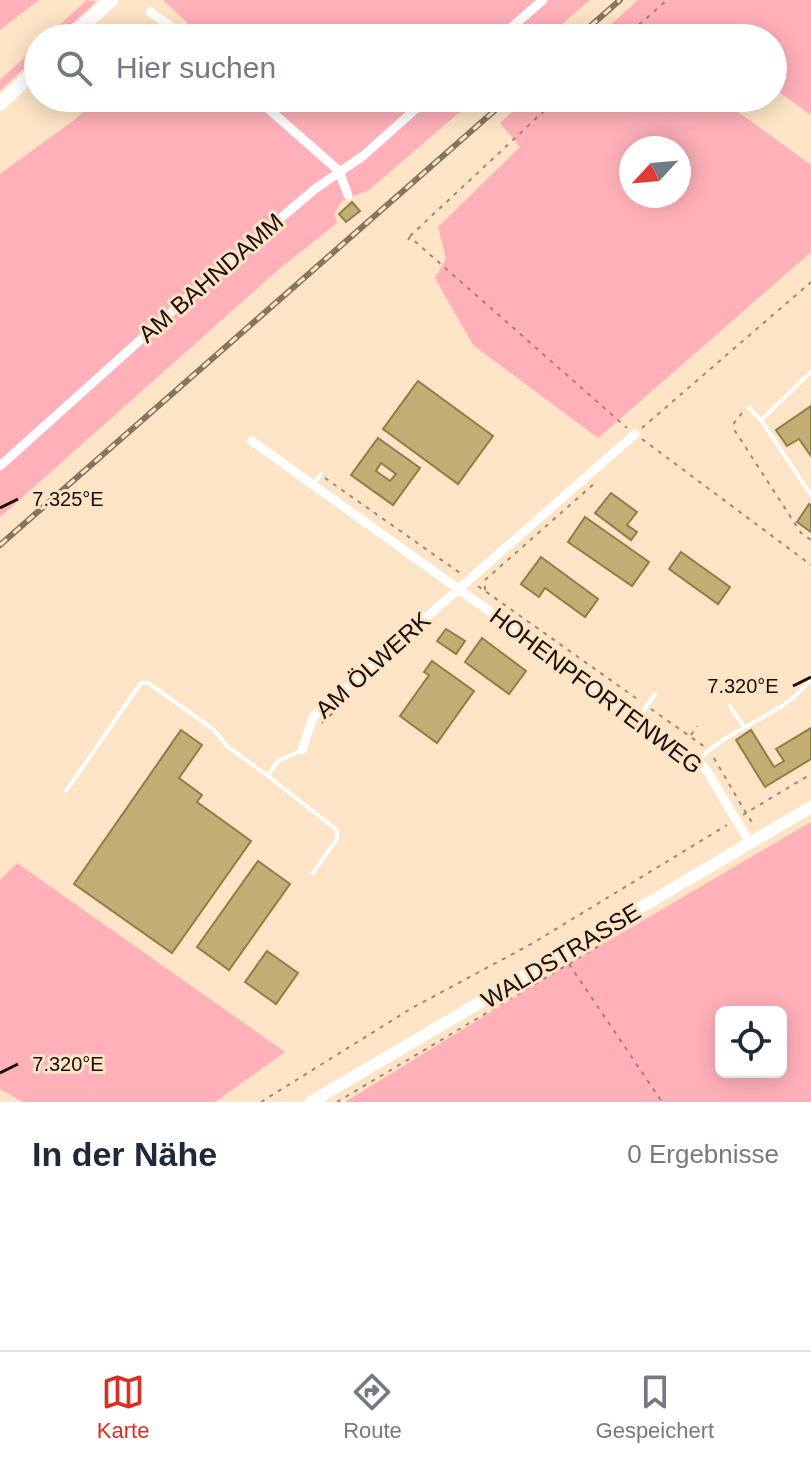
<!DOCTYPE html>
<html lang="de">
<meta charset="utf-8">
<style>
:root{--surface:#fff;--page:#f6f6f7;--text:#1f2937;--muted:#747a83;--line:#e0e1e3;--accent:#d93025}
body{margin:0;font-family:Helvetica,sans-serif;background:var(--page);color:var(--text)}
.controls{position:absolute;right:24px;bottom:24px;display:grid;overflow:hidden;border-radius:12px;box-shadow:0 4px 20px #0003}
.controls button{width:72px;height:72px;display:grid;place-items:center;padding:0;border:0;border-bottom:2px solid var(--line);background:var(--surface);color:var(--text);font:40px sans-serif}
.compass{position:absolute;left:619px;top:136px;width:72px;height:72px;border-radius:50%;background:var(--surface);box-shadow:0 4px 20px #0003;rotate:244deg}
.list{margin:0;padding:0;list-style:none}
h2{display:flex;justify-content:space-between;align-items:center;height:104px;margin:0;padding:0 32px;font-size:34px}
h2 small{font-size:26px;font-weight:400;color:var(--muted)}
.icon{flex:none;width:44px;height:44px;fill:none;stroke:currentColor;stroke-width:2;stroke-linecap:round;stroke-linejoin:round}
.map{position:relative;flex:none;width:811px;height:1102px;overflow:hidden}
.search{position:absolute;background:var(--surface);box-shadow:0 4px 20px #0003;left:24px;right:24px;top:24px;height:88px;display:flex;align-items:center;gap:20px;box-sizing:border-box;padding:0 28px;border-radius:44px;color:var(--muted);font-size:30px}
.sheet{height:248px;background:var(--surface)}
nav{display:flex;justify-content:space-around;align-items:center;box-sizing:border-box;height:112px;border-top:2px solid var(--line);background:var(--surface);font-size:22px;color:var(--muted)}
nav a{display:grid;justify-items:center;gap:4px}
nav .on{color:var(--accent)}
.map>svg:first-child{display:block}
</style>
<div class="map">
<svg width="811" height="1102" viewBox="0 0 811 1102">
<rect width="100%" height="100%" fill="#fde4c6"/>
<g fill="#ffb0b9" fill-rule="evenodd">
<path d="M0,0H39L0,30Z"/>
<path d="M87,0L96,2L56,38H45Z"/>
<path d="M163,0H590L546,38H149L153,34L194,29Z"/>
<path d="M638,0H811V115L773,88V38H596Z"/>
<path d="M38,45V55L0,91V80Z"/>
<path d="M95,98H476L369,190L342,201L334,214L337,223L279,269L0,517V174L77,118Z"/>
<path d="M528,98H719L811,165V252L598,438L473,345L435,278L446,259L438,227L520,147L500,123ZM631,148H679V196H631Z"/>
<path d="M811,822V1102H345L569,964ZM721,1012H781V1072H721Z"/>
<path d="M17,863L285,1052L215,1102H23L0,1089V880Z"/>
</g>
<g fill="#c2ae74" stroke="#8f7d43" stroke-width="2" fill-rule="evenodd">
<path d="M352,202L360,211L346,222L339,214Z"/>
<path d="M418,381L493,436L458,484L383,429Z"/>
<path d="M811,406V456L799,439L787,446L776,430Z"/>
<path d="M378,438L420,468L393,505L351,475ZM381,463L396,474L390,481L376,471Z"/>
<path d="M611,493L637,512L627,525L637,532L631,540L595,513Z"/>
<path d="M809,504L811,506V532L797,522Z"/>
<path d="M585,517L649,562L632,586L568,542Z"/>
<path d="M681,552L730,587L718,604L669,569Z"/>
<path d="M541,557L598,599L585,617L545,588L539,597L521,584Z"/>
<path d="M446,629L465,641L456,654L437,641Z"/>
<path d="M482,638L526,671L509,694L465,662Z"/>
<path d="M432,661L474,691L437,743L400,716L429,675L424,672Z"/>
<path d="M811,728V759L765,787L736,740L751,730L774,767L784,761L776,749Z"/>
<path d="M181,730L202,745L179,778L202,795L197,802L251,841L172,953L74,884Z"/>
<path d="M258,861L290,884L229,970L197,947Z"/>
<path d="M267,951L298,973L276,1004L245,982Z"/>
</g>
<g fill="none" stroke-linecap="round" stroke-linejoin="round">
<g stroke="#9c8872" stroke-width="2" stroke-dasharray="4 6" stroke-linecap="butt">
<path d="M624,38L667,0"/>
<path d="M410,236L558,98"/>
<path d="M408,240L410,237L627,428"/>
<path d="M742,413L734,423L735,431L801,533L811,540"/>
<path d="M642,428L811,282"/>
<path d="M642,439L811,565"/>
<path d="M325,478L460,573"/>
<path d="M478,586L640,701"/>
<path d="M485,590V580L596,482"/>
<path d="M651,709L705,747"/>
<path d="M322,723L344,703"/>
<path d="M691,735L697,726"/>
<path d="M714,758L746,813L811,774"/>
<path d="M743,815L746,813L755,827"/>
<path d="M569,964L662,1102"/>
<path d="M261,1102L412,1008L533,943L727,825"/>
<path d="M337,1102L604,943"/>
</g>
<g stroke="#fff" stroke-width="4">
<path d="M811,372L761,420L811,495"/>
<path d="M749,408L761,420"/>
<path d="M313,485L321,474"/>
<path d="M730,706L744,727"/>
<path d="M640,716L655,694"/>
<path d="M300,751L278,761L268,776L337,830V839L313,873"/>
<path d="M698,761C729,726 784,717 811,679"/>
<path d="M66,791L141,683H148L213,729L228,747L268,776"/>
</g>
<g stroke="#fff" stroke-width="9">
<path d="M150,12L187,38"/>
<path d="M499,38L543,0"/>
<path d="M256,98L339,171L348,195"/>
<path d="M252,441L698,761L707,771L750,843"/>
<path d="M0,466L187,298L315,189L363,156L428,98"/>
<path d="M302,750L313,717L635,434"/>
</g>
<path stroke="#fff" stroke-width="12" d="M311,1102L811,807"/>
<g stroke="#fff" stroke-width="14">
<path d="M70,38L111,0"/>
<path d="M0,104L38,68"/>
</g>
<defs>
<g id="rail">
<path d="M577,38L620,0"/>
<path d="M0,545L509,98"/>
</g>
</defs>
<use href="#rail" stroke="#87745f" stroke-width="6"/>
<use href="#rail" stroke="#fde4c6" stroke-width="3" stroke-dasharray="9" stroke-linecap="butt"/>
</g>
<path fill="none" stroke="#1a0c00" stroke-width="3" d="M0,508L18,499M793,686L811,677M0,1073L18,1064"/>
<g text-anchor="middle" stroke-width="6" stroke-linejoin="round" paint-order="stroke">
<g font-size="24" fill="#1a0c00" stroke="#fde4c6">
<text transform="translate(211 278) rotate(-41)" y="8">AM BAHNDAMM</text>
<text transform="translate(373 665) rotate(-42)" y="8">AM ÖLWERK</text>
<text transform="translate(596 691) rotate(37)" y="8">HOHENPFORTENWEG</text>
<text transform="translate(561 956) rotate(-31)" y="8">WALDSTRASSE</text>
</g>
</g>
<g font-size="20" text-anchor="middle" fill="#1a0c00" stroke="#fde4c6" stroke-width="6" stroke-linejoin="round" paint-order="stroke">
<text x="68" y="506">7.325°E</text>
<text x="743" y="693">7.320°E</text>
<text x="68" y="1071">7.320°E</text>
</g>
</svg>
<div class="controls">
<button><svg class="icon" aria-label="locate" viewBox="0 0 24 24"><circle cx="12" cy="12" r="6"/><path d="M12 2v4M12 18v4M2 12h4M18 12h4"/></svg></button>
</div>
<svg class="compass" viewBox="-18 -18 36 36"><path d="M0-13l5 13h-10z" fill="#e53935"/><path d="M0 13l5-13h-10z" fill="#747a83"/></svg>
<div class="search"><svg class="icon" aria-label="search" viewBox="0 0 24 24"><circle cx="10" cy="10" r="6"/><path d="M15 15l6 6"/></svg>Hier suchen</div>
</div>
<section class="sheet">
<h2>In der Nähe<small>0 Ergebnisse</small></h2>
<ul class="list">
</ul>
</section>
<nav>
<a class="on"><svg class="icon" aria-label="map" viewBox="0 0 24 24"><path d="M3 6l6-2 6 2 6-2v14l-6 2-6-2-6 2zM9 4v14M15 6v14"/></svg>Karte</a>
<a><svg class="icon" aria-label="directions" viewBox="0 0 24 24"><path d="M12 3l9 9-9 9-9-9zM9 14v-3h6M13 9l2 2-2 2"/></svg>Route</a>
<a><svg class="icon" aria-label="saved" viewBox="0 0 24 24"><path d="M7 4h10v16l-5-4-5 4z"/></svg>Gespeichert</a>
</nav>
